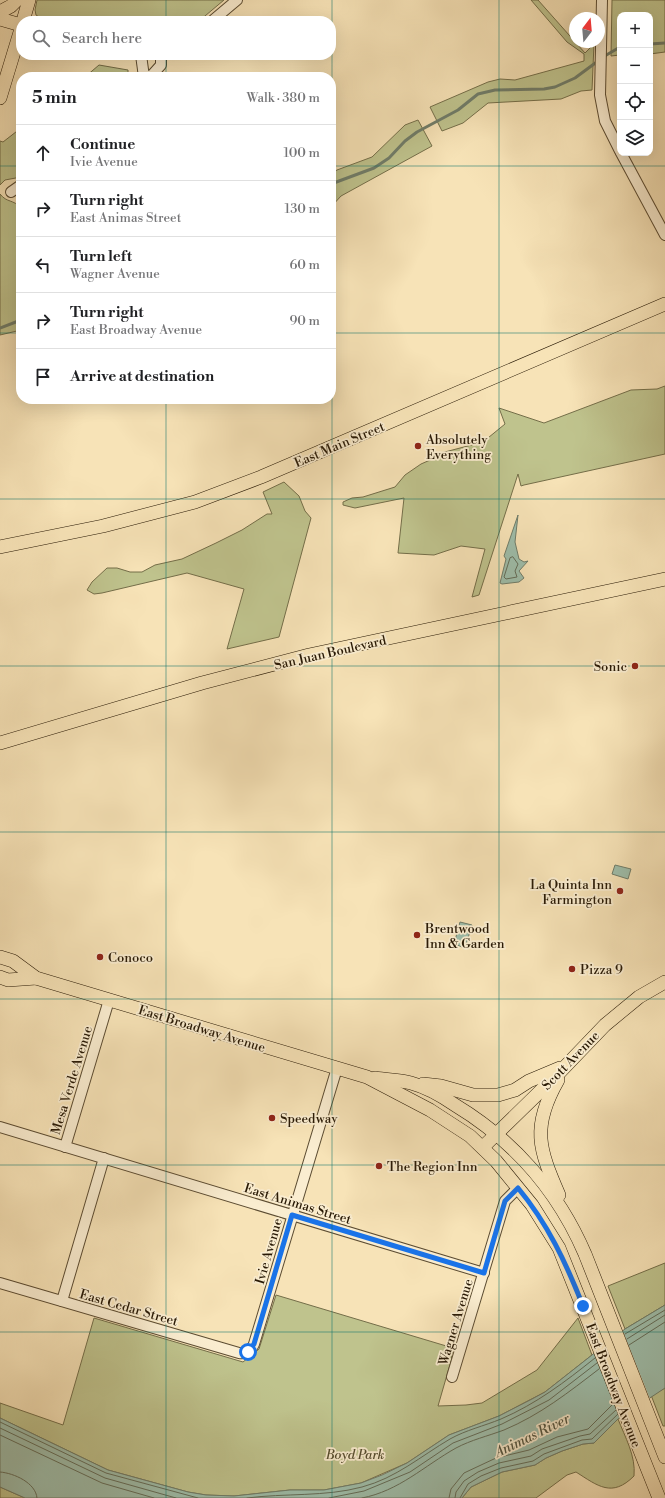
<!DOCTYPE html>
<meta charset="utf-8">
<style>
:root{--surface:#fff;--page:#f6f6f6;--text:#202124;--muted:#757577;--line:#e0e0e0}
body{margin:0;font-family:"Libre Bodoni",serif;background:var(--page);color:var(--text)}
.controls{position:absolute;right:12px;top:12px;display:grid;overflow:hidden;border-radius:8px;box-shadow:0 4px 16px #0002}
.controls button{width:36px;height:36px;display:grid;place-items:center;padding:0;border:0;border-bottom:1px solid var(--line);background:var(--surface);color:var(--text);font:20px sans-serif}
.compass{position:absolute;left:569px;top:12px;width:36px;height:36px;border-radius:50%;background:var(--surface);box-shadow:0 4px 16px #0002;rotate:16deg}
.stop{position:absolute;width:12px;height:12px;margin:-9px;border:3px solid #1a73e8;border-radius:50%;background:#fff}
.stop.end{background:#1a73e8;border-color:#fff;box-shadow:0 1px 4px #0008}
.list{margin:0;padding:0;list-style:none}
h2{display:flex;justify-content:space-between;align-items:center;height:52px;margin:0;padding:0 16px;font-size:17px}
h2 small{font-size:13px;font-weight:400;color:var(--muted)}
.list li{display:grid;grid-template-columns:26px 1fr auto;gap:12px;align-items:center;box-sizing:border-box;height:56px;padding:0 16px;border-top:1px solid var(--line)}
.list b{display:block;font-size:15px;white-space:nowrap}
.list p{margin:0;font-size:13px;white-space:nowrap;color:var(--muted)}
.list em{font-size:13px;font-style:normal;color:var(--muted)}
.icon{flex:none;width:22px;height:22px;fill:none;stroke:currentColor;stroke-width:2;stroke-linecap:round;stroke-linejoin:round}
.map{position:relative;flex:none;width:665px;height:1498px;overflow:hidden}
.search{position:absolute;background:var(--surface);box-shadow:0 4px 16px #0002;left:16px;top:16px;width:320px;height:44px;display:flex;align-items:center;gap:10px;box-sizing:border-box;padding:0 14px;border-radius:16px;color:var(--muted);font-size:15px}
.panel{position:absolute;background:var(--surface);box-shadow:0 4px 16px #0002;left:16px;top:72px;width:320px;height:332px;border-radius:16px}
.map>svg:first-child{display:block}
</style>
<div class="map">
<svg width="665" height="1498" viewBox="0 0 665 1498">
<rect width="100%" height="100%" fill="#f7e3b7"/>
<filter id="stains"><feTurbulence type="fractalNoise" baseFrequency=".005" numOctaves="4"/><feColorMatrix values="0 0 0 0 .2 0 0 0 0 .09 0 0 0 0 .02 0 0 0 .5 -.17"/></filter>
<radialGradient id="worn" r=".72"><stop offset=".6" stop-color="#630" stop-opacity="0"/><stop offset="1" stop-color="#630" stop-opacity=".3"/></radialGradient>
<g fill="#bfc38d" stroke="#746e49">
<path d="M37,0H224L199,21H45L36,15L35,10Z"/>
<path d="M531,0H538L585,53L594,44L592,90L581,91L561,99L488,103L463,123L442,131L430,107L488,82L500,79L515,80L584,61V54L567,42Z"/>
<path d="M612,0H665V52L650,54V15H620V55L611,56Z"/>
<path d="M99,65L128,70V77H85Z"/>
<path d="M418,120L432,146L341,196L331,207V174L337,170L372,157L405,125Z"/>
<path d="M21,128V177L5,180L0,185V141L3,142Z"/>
<path d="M0,194C7,203 13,199 21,208V330L0,335Z"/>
<path d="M665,386V454L524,485L521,486L518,474L479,595L472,597L485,549L461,546L434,555L398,553L404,498L355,508L343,505V502L352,498L363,497L395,487L405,475L421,464L437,457L441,453L483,442L505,424L499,408L544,423L631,390L657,389Z"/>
<path d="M284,482L299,496L305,511L311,518L279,637L227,649L244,589L187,573L102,593L94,594L87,590L92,582L107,568H117L130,572H142L155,565L182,559L216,543L242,530L267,514H272L263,492Z"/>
<path d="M665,1263V1305L625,1329L608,1286Z"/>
<path d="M276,1295L453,1348L451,1361L438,1406L466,1405L482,1403L537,1370L578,1318L592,1355L545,1392L499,1416L449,1435L407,1463L361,1483L324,1490H290L234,1496L206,1495L188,1492L108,1470L0,1418V1403L63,1425L94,1318L243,1362L259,1349Z"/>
<path d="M665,1388V1426H663L651,1395Z"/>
<path d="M618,1419C625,1437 636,1456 634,1476C612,1498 598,1486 576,1472L567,1475L536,1498H462L471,1487L502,1472L535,1465L546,1458L562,1451L583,1444L594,1443Z"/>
<path d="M0,1487L25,1498H0Z"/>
</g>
<g fill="#9ebeab" stroke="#6f7c69">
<path d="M518,515L515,542L519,559L524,562L528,561L519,571L524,578L519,582L502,584L500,583L506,559L504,556Z"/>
<path d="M615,865L631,869L628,879L612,874Z"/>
<path d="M460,922L472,925L465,948L454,944Z"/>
<path d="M665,1305V1388L618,1419L594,1443L583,1444L562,1451L546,1458L535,1465L502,1472L471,1487L462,1498H25L0,1487V1418L108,1470L188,1492L206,1495L234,1496L290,1490H324L361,1483L382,1475L407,1463L449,1435L499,1416L532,1399L545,1392L625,1329Z"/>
</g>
<path fill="#f7e3b7" d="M622,1329L650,1399L621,1419L594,1351Z"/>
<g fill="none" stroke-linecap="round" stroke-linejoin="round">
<g stroke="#636c58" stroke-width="1">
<path d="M513,557L518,564L515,571L517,577L506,579L504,577L510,558Z"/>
<path d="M625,1334L665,1310"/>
<path d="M627,1339L665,1315"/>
<path d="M629,1345L665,1322"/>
<path d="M0,1422L106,1473L198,1498"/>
<path d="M0,1428L105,1478L176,1498"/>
<path d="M0,1435L102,1483L154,1498"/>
<path d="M0,1472C14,1473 36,1483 37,1498"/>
<path d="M247,1498C285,1493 325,1497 362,1487C396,1478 421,1456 450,1439C466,1430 484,1426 501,1419C536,1404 565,1382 595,1358"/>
<path d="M329,1498L364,1491L410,1472L453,1443L502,1424L549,1400L597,1363"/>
<path d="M362,1498C399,1491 424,1466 456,1448C471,1440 488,1436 504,1430C540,1415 569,1392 599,1369"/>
<path d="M449,1498L451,1489L464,1473L496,1458L529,1450L557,1437L588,1429L613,1404"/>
<path d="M455,1498L456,1492L464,1481L478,1472L499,1463L531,1456L542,1449L580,1436L590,1434L616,1410"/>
<path d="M460,1498L468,1484L481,1476L501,1468L533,1461L544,1454L582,1440L592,1439L618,1414"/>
</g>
<g stroke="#6f7c69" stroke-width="3">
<path d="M650,44L665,43"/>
<path d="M603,57L620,47"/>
<path d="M331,184L374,168L389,158L405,141L417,132L458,110L478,94L495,90L544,89L555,87L575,78L598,61"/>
<path d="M0,328L21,320"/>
</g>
<defs>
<g id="minor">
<path d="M602,0L600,95L605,121L620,151"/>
<path d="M212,21L237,0"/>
<path d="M141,55L144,77"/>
<path d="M145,77L152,75L161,65V55"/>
<path d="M621,153L665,235"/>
<path d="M11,192L21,185"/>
<path d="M0,1127L484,1273"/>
<path d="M65,1147L109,1000"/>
<path d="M0,1283L239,1353C247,1354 251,1351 254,1344L337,1068"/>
<path d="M62,1301L104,1158"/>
<path d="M452,1377L505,1201L518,1188"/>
</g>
<g id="major">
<path d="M0,12L11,6L17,0"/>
<path d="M0,19L21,25"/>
<path d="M23,21L29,0"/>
<path d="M0,98L21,29"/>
<path d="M0,547L103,526L195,502L261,477L665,304"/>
<path d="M0,743L202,683L309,655L665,579"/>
<path d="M0,957L13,961L36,978L367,1077L430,1110L470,1136L496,1161L532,1205L559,1248L659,1498"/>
<path d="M0,977L8,980L36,978"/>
<path d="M375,1078C386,1080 400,1080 411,1083C426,1087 442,1096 455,1105C513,1140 558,1191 585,1254L665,1457"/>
<path d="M558,1080C531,1127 539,1149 559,1195"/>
<path d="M423,1084L441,1086L473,1095H498L515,1090L529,1081L560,1068"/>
<path d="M483,1147L559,1073L605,1025L639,997L665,982"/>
</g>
</defs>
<use href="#minor" stroke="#5c4c32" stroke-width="12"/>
<use href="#major" stroke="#281905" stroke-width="14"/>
<use href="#minor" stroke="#faedd0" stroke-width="10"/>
<use href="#major" stroke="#f7e3b7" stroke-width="13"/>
</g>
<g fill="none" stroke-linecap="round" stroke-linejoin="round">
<path stroke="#1a73e8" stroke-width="5" d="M248,1352L254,1344L292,1215L484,1273L505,1201L518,1188C548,1224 566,1263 583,1306"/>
</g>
<path fill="none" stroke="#0f766e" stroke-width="1" stroke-opacity="0.55" d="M166,0V21M332,0V1498M499,0V1498M166,55V77M0,166H21M331,166H665M0,333H21M331,333H665M166,399V1498M0,499H665M0,666H665M0,832H665M0,999H665M0,1165H665M0,1332H665"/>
<g fill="#8f2418" stroke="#faedd0" stroke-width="1.5">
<circle cx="418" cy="446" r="4"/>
<circle cx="635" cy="666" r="4"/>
<circle cx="620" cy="891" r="4"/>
<circle cx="417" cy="935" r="4"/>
<circle cx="100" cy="957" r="4"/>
<circle cx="572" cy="969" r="4"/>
<circle cx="272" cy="1118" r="4"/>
<circle cx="379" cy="1166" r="4"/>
</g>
<g text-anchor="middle" stroke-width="3.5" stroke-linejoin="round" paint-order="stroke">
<g font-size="13" fill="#281905" stroke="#faedd0" text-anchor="start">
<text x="426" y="444">Absolutely<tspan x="426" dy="15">Everything</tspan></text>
<text x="627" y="671" text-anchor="end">Sonic</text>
<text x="612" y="889" text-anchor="end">La Quinta Inn<tspan x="612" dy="15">Farmington</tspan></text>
<text x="425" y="933">Brentwood<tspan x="425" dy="15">Inn &amp; Garden</tspan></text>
<text x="108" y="962">Conoco</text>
<text x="580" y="974">Pizza 9</text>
<text x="280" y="1123">Speedway</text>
<text x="387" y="1171">The Region Inn</text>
</g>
<g font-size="13" fill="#281905" stroke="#faedd0">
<text transform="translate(339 444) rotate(-23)" y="5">East Main Street</text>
<text transform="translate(330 652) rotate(-13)" y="5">San Juan Boulevard</text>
<text transform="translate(202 1028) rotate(17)" y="5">East Broadway Avenue</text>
<text transform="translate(570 1060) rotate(-46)" y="5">Scott Avenue</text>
<text transform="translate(71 1080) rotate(-73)" y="5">Mesa Verde Avenue</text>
<text transform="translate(298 1203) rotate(17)" y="5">East Animas Street</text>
<text transform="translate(268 1251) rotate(-74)" y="5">Ivie Avenue</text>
<text transform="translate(129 1307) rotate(16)" y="5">East Cedar Street</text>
<text transform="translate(455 1322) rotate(-73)" y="5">Wagner Avenue</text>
<text transform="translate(614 1385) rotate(69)" y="5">East Broadway Avenue</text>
</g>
<g font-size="13" font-style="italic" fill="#554c2e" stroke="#faedd0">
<text x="355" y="1459">Boyd Park</text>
</g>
<g font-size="14" font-style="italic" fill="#51533f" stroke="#faedd0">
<text transform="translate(532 1435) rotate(-26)" y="5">Animas River</text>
</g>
</g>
<rect width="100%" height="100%" filter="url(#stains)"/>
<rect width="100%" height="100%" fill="url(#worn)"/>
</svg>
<div class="controls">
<button>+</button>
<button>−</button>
<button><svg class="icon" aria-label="locate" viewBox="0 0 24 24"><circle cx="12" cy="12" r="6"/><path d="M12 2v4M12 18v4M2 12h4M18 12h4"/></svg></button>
<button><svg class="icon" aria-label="layers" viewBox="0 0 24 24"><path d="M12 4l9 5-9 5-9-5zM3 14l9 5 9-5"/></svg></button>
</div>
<svg class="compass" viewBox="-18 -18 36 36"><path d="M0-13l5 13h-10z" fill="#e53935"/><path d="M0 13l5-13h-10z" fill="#757577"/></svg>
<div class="stop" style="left:248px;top:1352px"></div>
<div class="stop end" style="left:583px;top:1306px"></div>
<div class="search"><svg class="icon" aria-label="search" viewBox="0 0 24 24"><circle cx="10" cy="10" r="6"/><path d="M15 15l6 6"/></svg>Search here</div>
<section class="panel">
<h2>5 min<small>Walk · 380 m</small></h2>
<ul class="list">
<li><svg class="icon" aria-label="ahead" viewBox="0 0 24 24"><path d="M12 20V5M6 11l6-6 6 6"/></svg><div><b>Continue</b><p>Ivie Avenue</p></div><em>100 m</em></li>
<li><svg class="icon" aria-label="right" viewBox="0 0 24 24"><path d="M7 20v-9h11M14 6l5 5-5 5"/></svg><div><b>Turn right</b><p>East Animas Street</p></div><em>130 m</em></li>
<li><svg class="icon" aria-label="left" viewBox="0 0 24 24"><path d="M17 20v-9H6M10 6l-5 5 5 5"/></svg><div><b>Turn left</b><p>Wagner Avenue</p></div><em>60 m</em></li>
<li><svg class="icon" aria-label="right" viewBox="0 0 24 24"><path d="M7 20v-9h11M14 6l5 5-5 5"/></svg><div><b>Turn right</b><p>East Broadway Avenue</p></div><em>90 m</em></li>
<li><svg class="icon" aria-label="arrive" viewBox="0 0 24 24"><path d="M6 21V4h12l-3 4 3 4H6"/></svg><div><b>Arrive at destination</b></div></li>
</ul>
</section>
</div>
